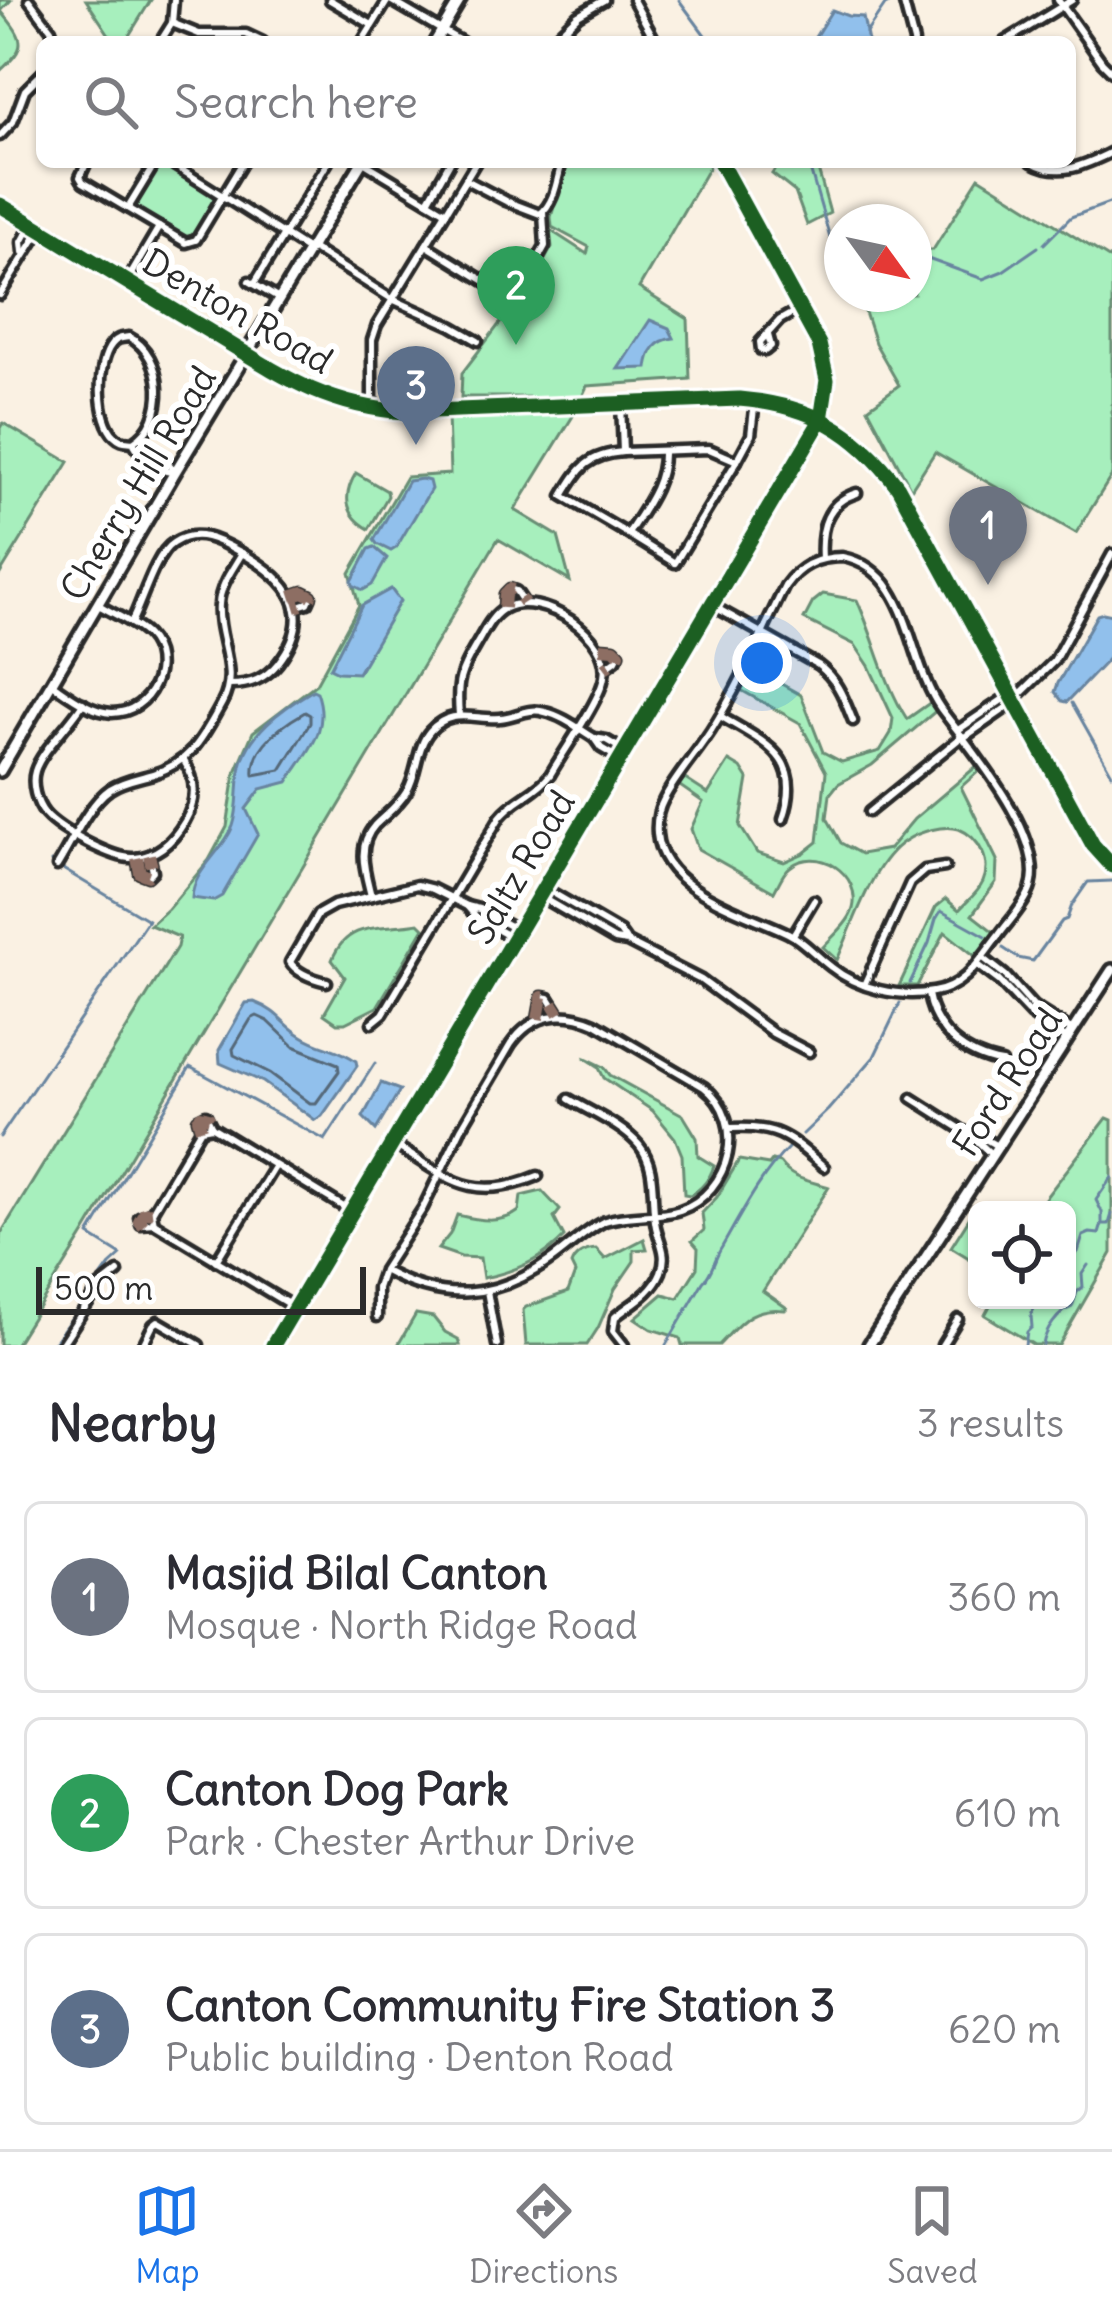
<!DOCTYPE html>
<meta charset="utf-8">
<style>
:root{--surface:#fff;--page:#f2f2f3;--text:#2b2b33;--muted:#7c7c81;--line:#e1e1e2;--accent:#1a73e8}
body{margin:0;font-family:Delius,sans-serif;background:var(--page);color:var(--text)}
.controls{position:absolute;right:36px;bottom:36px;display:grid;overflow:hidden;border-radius:18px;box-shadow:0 3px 9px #0004}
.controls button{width:108px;height:108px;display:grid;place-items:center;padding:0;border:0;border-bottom:3px solid var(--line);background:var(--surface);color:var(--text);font:60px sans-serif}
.compass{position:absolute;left:824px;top:204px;width:108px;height:108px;border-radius:50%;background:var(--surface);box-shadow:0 3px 9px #0004;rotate:123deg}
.scale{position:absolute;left:36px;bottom:30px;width:330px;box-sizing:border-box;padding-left:12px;border:6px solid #2b2b2b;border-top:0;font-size:33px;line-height:42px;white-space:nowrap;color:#2b2b2b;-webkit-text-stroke:9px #fff;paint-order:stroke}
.you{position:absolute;left:762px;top:663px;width:42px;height:42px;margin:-30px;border:9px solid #fff;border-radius:50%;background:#1a73e8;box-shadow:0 0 0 18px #1a73e833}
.badge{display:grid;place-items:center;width:78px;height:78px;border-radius:50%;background:var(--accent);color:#fff;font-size:39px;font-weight:700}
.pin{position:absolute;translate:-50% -99px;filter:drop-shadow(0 3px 6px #0008)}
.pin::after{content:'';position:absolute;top:63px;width:42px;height:36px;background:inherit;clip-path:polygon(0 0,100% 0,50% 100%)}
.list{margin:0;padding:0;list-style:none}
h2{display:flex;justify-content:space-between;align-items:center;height:156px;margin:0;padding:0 48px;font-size:51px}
h2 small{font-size:39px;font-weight:400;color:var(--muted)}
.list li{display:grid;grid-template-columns:78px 1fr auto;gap:36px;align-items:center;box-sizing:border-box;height:192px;margin:0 24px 24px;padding:0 24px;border:3px solid var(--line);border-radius:18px}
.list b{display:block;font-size:45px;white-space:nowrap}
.list p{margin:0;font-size:39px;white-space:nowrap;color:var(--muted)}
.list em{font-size:39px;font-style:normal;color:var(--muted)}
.icon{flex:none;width:66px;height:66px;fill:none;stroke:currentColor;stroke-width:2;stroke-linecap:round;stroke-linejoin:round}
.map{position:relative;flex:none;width:1112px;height:1345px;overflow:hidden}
.search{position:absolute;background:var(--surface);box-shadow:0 3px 9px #0004;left:36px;right:36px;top:36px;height:132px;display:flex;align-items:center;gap:30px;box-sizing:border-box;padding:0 42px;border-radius:18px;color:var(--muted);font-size:45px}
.sheet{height:804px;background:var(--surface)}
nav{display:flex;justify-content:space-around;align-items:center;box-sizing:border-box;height:168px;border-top:3px solid var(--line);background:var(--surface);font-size:33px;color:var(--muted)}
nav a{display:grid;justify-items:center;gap:6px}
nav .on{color:var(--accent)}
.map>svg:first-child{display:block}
</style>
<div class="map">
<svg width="1112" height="1345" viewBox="0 0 1112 1345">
<rect width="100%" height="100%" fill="#faf1e3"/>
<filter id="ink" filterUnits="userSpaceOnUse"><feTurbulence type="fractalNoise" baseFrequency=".00833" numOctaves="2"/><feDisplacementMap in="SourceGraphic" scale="24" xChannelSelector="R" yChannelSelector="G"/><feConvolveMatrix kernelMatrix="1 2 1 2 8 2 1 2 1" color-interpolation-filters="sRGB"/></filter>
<g filter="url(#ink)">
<g fill="#a7efbd" stroke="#698d74" stroke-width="3">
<path d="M0,0H11L1,11C26,41 27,46 0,71Z"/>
<path d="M86,0H151L125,42H114Z"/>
<path d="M158,162H165L219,198L192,241L132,207Z"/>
<path d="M567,162H712L639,288L688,319L690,379L587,386L573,416L515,510L558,536L570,581L498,539L85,1233L15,1345H0V1235L177,947L179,937L150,925L168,909L209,860L227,827L235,774L253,732L316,684L359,605L350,573L406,477L450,474L448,415L520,411L527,397H461L462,373L507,314L525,295L552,247L550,230L587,254L589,247L552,227L551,217Z"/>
<path d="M780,162H816L830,213L807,225L795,192L772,174Z"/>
<path d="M979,177L1112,260V475L1076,533L935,452L911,489L868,408L899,385L875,343L859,294H914V250H933Z"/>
<path d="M3,423L69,462L0,574V428Z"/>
<path d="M356,473L387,491L388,496L369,529C345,515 342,496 356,473Z"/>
<path d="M823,594L857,600C875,639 884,683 907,719L931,702L937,710L872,765L838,784L830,794L827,818L841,843L861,854L889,849L914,819L978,765L981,769L961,787L997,860L996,882L972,915L994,932L975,956L945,932L917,986H899L936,907L946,899L959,910C967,901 978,893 983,882C992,862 979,837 959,829C944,824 918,832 905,841C872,862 854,924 837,960L823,947C832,937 849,923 853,909C862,874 818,845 790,867C783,872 778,885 774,892L698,849L691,829L703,802L677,784L682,777L708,794L729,761L741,768L748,779L740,826L757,853L784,862L804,853L818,842L826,772L800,723L739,689L751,667L801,695L823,752L842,762L880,751L891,733L893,718L869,666L855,645L804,619L813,602Z"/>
<path d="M419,923L424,928L377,1007L345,1023H337L324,1014L345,977L332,960C348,919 383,930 419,923Z"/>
<path d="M584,1057L604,1067L610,1075L683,1115L697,1138L698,1156L714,1166C710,1178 702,1189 690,1195L684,1194L682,1155L675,1138L653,1111L604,1078L598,1066Z"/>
<path d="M1107,1118L1112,1120V1253L1059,1345H1034L985,1315L993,1300H1067V1210H1036Z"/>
<path d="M739,1160L769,1165L772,1161L780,1163C792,1180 811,1181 829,1187L763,1291L787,1308L785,1310C751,1306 741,1322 719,1345H682L680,1338L651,1329L635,1318L663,1294L678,1298L697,1268L698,1248L692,1241L704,1230L702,1213L717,1197Z"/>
<path d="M542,1191L560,1210L554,1218L564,1237C542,1260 514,1272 483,1278L480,1258L461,1257L438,1249L450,1234L457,1215C478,1220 501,1225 519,1211L521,1196Z"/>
<path d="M975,1209L977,1211V1263L951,1247Z"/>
<path d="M644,1239L647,1249L634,1250V1261L615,1289L598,1328L587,1345H526L523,1310L526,1307L568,1292L575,1273L571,1265C575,1254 585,1250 596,1249L605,1259Z"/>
<path d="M416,1314L433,1317L445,1332L458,1339L460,1345H398Z"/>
</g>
<g fill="#91c0ec" stroke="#68849f" stroke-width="3">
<path d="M832,10L848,16L863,17L868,42H812Z"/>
<path d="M650,320L669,328L674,338C656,340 649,351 647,368L618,369Z"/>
<path d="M422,479L429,481L431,489L396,548L391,551L377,544L374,540L408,481Z"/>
<path d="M374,547L387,558L372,585L363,590L353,585L352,581L369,549Z"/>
<path d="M391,589L400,601L358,673L338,672L330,668L362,605Z"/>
<path d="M1103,613L1112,615V655L1067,702L1062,701L1055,692L1058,683L1097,615Z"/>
<path d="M313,690L317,692C331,731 307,751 288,782L261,789L246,809L258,834L222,896L213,901L192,898C193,870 223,852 233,826C239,809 237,789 240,771C245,734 283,708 313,690Z"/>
<path d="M254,1002C280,1012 281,1023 302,1036C319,1047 339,1048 356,1061L357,1066L322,1116L315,1120L263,1082L220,1063L219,1050L246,1003Z"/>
<path d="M381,1083L400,1090L376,1130L363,1117Z"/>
</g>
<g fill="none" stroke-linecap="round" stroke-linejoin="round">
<g stroke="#546778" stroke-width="3">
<path d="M305,712L310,715V723L281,770L254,775C251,747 282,725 305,712Z"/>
<path d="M257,1016L268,1021L294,1046L338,1064L339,1071L316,1103H310L270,1073L234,1055L233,1049L251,1019Z"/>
</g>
<g stroke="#68849f" stroke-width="3">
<path d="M679,0L710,42"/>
<path d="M866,33L885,5L896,0"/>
<path d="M808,162L832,245"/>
<path d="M1044,244L1071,217L1112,202"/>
<path d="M914,254L983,279L1003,271L1038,247"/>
<path d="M1072,703L1112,774"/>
<path d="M1003,948L1018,958L1033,961L1062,921L1067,919L1072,905L1088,882L1112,881"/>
<path d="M910,983L929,943L936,919L941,911L986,936"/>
<path d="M803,1134L828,1110L874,1057L900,1003"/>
<path d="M0,1137L148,920L51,862"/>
<path d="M1102,1222V1212L1096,1200L1112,1177"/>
<path d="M1067,1260L1078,1252L1083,1236L1090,1233L1099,1234L1102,1224H1109L1112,1214"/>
<path d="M52,1345L110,1265L121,1255L89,1235L190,1067L325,1140L375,1063"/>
<path d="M666,1345L703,1282C713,1272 714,1259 722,1247C741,1214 761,1175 788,1148"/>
<path d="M1025,1345L1027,1332L1032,1327L1031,1316L1035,1305L1043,1300"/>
<path d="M1043,1345C1045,1331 1058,1312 1072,1307L1077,1292L1083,1287L1082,1274L1088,1265"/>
</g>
<defs>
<g id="minor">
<path d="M29,0L51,29L55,42"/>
<path d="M330,0L372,25"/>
<path d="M390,0L462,42"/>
<path d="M633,0L656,42"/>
<path d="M903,0L914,42"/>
<path d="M1058,0L1102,62L1112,72"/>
<path d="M172,23L199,34H246L263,42"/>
<path d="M160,42L172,23L174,0"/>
<path d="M362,42L388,0"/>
<path d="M550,42L578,15L604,0"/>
<path d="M1004,42L1072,0"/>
<path d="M0,136L13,122L25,90L42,73"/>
<path d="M87,162L80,177L83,182L186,243L196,240L243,162"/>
<path d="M169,162L308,250"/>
<path d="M363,162L446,212L476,162"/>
<path d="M1032,162C1061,178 1084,165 1112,152"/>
<path d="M466,180L506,201L540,214C555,203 557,179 562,162"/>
<path d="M428,201L450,162"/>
<path d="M0,205C66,244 131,285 197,324C270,367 317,406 406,412L739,399C810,405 856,430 898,487L1093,845L1112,866"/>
<path d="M128,208L156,162"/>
<path d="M426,245L499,290L512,295L520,291L545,246L543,213"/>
<path d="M310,247L392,299L452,326L478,341"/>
<path d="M23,252L22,242L32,224"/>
<path d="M127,281L159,227"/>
<path d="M249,281L279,299"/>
<path d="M254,284L328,162"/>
<path d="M0,295L41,229"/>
<path d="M768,335L771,346L765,351L761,350L760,342L780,320L801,308"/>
<path d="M621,403L623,452L709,449L737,461L751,435L755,400"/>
<path d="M372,410V340L377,325L446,212"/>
<path d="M133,442C169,421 165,355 129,337C121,338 117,338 112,344C96,363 97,420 115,436C121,442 125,441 133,442C141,457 157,473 175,472C167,458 151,453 141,438"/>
<path d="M663,451C664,484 645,507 628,534L675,563L737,461"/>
<path d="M623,452C588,455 580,467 563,496L628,534"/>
<path d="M842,557C912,570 906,660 941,709C970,748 1049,839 1030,890C1024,906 1009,921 999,935C980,959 966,987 933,992C899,998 858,989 831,967C816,956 804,941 788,933C745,912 662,891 657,834C656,822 658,810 664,799C678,772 700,750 715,724C742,681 762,632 785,586C799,566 817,557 842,557Z"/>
<path d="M822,558C820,529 826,502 857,493"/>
<path d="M291,596L303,592L311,596L308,603L295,607"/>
<path d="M713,606L818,665C838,680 844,699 853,721"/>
<path d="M504,608L505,594L510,589L516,591L524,603"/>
<path d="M131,623C142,602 155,554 173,543C197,527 220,541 242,553C288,579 318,612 278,663C265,679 250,685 230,685"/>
<path d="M600,648L614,649L619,654L616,660L605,668"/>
<path d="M51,683C69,695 90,712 112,713C151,713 174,664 147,635C134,622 113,614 97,604"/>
<path d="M83,703C71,723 41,751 35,771C31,784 36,803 45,814C59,830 114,860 135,858C158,856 174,840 185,821C197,800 197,781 184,761"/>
<path d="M720,716C765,743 805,757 783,819"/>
<path d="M958,730L1002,700L1011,698"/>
<path d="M963,738L1006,708L1054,661L1112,554"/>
<path d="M620,759L601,748L594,738L606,740L625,751"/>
<path d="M869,812L959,739L961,735"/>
<path d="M137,858L140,873L148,876L153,871L149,855"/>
<path d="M57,866C71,844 88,804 110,789C122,781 139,778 153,774C192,762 203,737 222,703C240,671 216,638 219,604C220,585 233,569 242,553"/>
<path d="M546,889L620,932L625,939"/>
<path d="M371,896C365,871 356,846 375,825C386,814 399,805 407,791C418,773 416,747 430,731C451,707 474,720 500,718C516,717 528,707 545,712C563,716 579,729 594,738"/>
<path d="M539,896L615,940L627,942L701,980L773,1033L809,1052"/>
<path d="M793,935L814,900"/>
<path d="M514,939L477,918L467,906L479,909L519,931"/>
<path d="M982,957L1005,975L1033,1006L1073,1031"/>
<path d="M978,965L999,981L1031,1015L1067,1039"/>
<path d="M327,982C314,979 297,974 290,962L318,914L334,905L417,885L433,889L467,906"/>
<path d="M864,985L910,883L925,870L945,867"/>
<path d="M928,994C934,1032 965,1056 1002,1063"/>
<path d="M538,1019L542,997L549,998L559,1014"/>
<path d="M372,1023L383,1014L500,817C514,799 536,793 550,775C563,752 601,699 604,677C612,635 540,590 505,608C491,615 484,632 476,645C460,672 456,682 459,715"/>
<path d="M912,1098L972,1136"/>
<path d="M569,1099C592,1113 622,1125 639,1145C658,1168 650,1200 656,1227C660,1244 668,1254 661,1272C652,1294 632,1303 615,1317L613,1331L624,1345"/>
<path d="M731,1128C779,1125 790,1138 824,1167"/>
<path d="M201,1129L198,1119L206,1115L212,1127L352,1212"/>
<path d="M393,1144C449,1178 471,1204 538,1176"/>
<path d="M991,1154L972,1136L985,1139L999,1147"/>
<path d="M152,1212L139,1217L141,1224L154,1223L295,1308"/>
<path d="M154,1223L152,1212L201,1129L212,1127"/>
<path d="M216,1261L274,1167"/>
<path d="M487,1291L497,1345"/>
<path d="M377,1317V1288L383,1270L423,1208L461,1129L511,1044C532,1014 562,1009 595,1023L704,1087C748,1121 731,1192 680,1210C656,1218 629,1213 605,1221C585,1231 569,1247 551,1260C495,1300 442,1303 383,1270"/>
<path d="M61,1345L99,1287L118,1272"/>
<path d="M143,1345L153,1325L158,1321L199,1345"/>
<path d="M273,1345L821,420L827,380L819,344L720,162"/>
<path d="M942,1345L958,1319"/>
</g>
<g id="major">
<path d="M435,42L460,0"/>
<path d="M0,771L175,472L362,162"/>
<path d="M869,1345L1112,970"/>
</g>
</defs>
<use href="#minor" stroke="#2b2b2b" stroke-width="15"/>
<use href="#major" stroke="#2b2b2b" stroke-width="18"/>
<use href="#minor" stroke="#fff" stroke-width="6"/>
<use href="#major" stroke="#fff" stroke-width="9"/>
<g stroke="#8d6e63" stroke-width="12" stroke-dasharray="24 12" stroke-linecap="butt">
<path d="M291,596L303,592L311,596L308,603L295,607"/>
<path d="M504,608L505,594L510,589L516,591L524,603"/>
<path d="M600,648L614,649L619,654L616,660L605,668"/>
<path d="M137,858L140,873L148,876L153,871L149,855"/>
<path d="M538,1019L542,997L549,998L559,1014"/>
<path d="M201,1129L198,1119L201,1116L209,1118L212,1127"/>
<path d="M152,1212L144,1213L139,1221L144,1226L154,1223"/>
</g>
<defs>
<g id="cycleway">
<path d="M0,205C66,244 131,285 197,324C270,367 317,406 406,412L739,399C810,405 856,430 898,487L1093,845L1112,866"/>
<path d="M273,1345L821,420L827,380L819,344L720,162"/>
</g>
</defs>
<use href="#cycleway" stroke="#fff" stroke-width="22"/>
<use href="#cycleway" stroke="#1b5e20" stroke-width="15"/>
</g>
</g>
<g text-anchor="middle" stroke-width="12" stroke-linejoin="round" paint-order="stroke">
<g font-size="36" fill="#2b2b2b" stroke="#fff">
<text transform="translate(238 311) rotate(30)" y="13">Denton Road</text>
<text transform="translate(138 483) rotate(-59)" y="13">Cherry Hill Road</text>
<text transform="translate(521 867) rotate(-59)" y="13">Saltz Road</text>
<text transform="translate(1007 1082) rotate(-57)" y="13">Ford Road</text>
</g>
</g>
</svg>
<div class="controls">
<button><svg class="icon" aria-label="locate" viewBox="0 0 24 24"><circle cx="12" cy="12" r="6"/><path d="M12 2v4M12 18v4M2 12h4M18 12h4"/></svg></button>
</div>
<svg class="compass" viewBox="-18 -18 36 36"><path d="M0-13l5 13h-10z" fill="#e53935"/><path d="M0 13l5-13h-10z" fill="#7c7c81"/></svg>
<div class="scale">500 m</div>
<div class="you"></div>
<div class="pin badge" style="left:988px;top:585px;background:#6b7280">1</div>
<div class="pin badge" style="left:516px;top:345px;background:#2e9e5b">2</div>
<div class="pin badge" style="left:416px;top:445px;background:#5c6f8a">3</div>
<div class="search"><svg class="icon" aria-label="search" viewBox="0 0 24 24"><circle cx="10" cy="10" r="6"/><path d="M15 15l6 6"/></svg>Search here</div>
</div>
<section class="sheet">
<h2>Nearby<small>3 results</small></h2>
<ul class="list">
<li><span class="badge" style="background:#6b7280">1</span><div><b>Masjid Bilal Canton</b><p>Mosque · North Ridge Road</p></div><em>360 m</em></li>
<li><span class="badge" style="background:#2e9e5b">2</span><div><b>Canton Dog Park</b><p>Park · Chester Arthur Drive</p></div><em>610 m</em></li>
<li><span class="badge" style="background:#5c6f8a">3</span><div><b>Canton Community Fire Station 3</b><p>Public building · Denton Road</p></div><em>620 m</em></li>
</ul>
</section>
<nav>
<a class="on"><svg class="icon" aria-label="map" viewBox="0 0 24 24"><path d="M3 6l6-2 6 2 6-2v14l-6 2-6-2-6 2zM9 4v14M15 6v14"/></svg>Map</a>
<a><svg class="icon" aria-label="directions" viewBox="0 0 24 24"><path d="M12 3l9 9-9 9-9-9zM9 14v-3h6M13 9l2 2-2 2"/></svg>Directions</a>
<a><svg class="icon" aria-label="saved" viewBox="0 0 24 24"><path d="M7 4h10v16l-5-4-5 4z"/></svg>Saved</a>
</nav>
